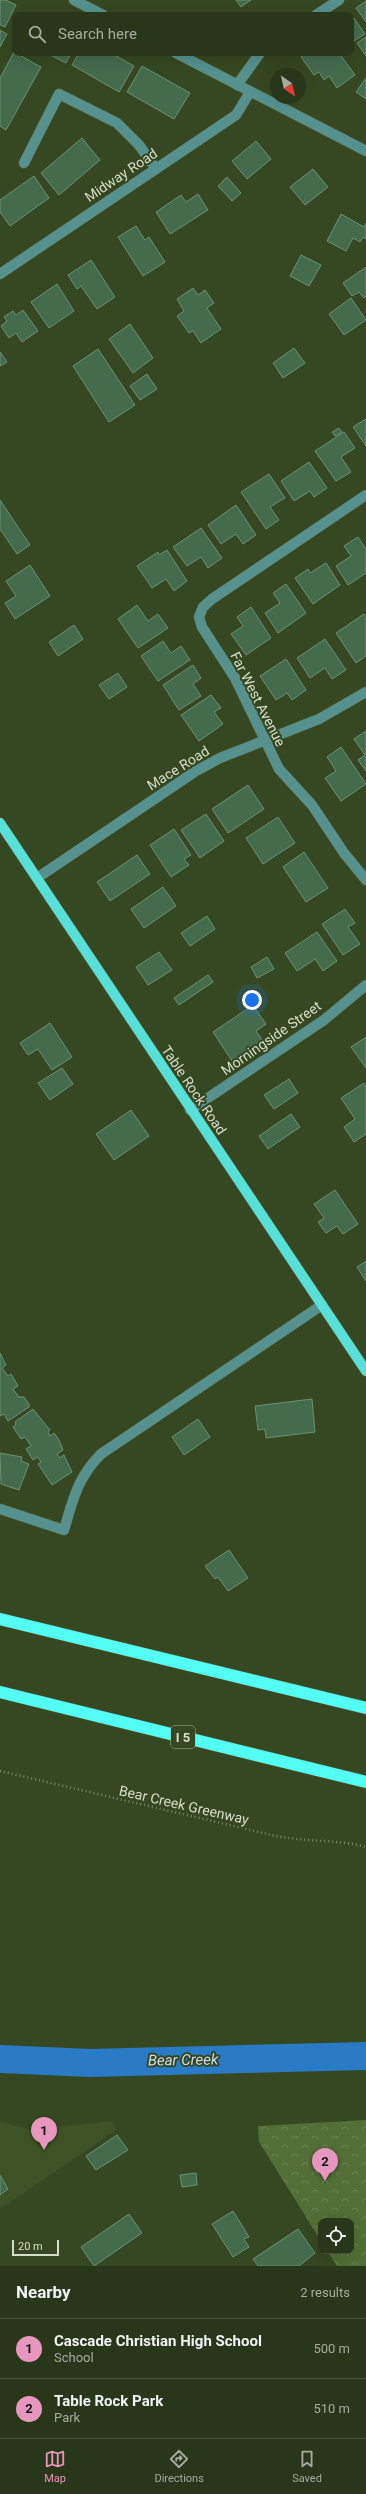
<!DOCTYPE html>
<style>
:root{--surface:#283619;--page:#303e22;--text:#f1f3f6;--muted:#a5aba2;--line:#445038;--accent:#e797bd}
body{margin:0;font-family:Roboto,sans-serif;background:var(--page);color:var(--text)}
.controls{position:absolute;right:12px;bottom:12px;display:grid;overflow:hidden;border-radius:8px;box-shadow:0 4px 16px #0002}
.controls button{width:36px;height:36px;display:grid;place-items:center;padding:0;border:0;border-bottom:1px solid var(--line);background:var(--surface);color:var(--text);font:20px sans-serif}
.compass{position:absolute;left:270px;top:68px;width:36px;height:36px;border-radius:50%;background:var(--surface);box-shadow:0 4px 16px #0002;rotate:146deg}
.scale{position:absolute;left:12px;bottom:10px;width:47px;box-sizing:border-box;padding-left:4px;border:2px solid #d4dfc9;border-top:0;font-size:11px;line-height:14px;white-space:nowrap;color:#d4dfc9;-webkit-text-stroke:3px #364821;paint-order:stroke}
.you{position:absolute;left:252px;top:1000px;width:14px;height:14px;margin:-10px;border:3px solid #fff;border-radius:50%;background:#1a73e8;box-shadow:0 0 0 6px #1a73e833}
.badge{display:grid;place-items:center;width:26px;height:26px;border-radius:50%;background:var(--accent);color:#111;font-size:13px;font-weight:700}
.pin{position:absolute;translate:-50% -33px;filter:drop-shadow(0 1px 2px #0008)}
.pin::after{content:'';position:absolute;top:21px;width:14px;height:12px;background:inherit;clip-path:polygon(0 0,100% 0,50% 100%)}
.list{margin:0;padding:0;list-style:none}
h2{display:flex;justify-content:space-between;align-items:center;height:52px;margin:0;padding:0 16px;font-size:17px}
h2 small{font-size:13px;font-weight:400;color:var(--muted)}
.list li{display:grid;grid-template-columns:26px 1fr auto;gap:12px;align-items:center;box-sizing:border-box;height:60px;padding:0 16px;border-top:1px solid var(--line)}
.list b{display:block;font-size:15px;white-space:nowrap}
.list p{margin:0;font-size:13px;white-space:nowrap;color:var(--muted)}
.list em{font-size:13px;font-style:normal;color:var(--muted)}
.icon{flex:none;width:22px;height:22px;fill:none;stroke:currentColor;stroke-width:2;stroke-linecap:round;stroke-linejoin:round}
.map{position:relative;flex:none;width:366px;height:2266px;overflow:hidden}
.search{position:absolute;background:var(--surface);box-shadow:0 4px 16px #0002;left:12px;right:12px;top:12px;height:44px;display:flex;align-items:center;gap:10px;box-sizing:border-box;padding:0 14px;border-radius:8px;color:var(--muted);font-size:15px}
.sheet{height:172px;background:var(--surface)}
nav{display:flex;justify-content:space-around;align-items:center;box-sizing:border-box;height:56px;border-top:1px solid var(--line);background:var(--surface);font-size:11px;color:var(--muted)}
nav a{display:grid;justify-items:center;gap:2px}
nav .on{color:var(--accent)}
.map>svg:first-child{display:block}
</style>
<div class="map">
<svg width="366" height="2266" viewBox="0 0 366 2266">
<defs>
<pattern id="park-crowns" width="20" height="18" patternUnits="userSpaceOnUse"><rect width="20" height="18" fill="#536e36"/><path d="M2 6a3 3 0 1 1 6 0M12 15a3 3 0 1 1 6 0" fill="none" stroke="#6b8252"/></pattern>
</defs>
<rect width="100%" height="100%" fill="#364821"/>
<path fill="#3e5325" d="M0,2121L30,2130L112,2121L116,2130L0,2209Z"/>
<path fill="url(#park-crowns)" d="M366,2120V2266H337L327,2251H351V2221H321V2241L259,2142L258,2126Z"/>
<g fill="none" stroke-linecap="round" stroke-linejoin="round">
<path stroke="#297bc5" stroke-width="28" d="M0,2059L90,2063L366,2056"/>
</g>
<g fill="#456b4d" stroke="#6a9272">
<path d="M0,0H6L16,5L5,27L0,25Z"/>
<path d="M236,0H251L241,7Z"/>
<path d="M366,1V22L356,8Z"/>
<path d="M354,18L365,34L351,43V20Z"/>
<path d="M0,30L7,34L0,47Z"/>
<path d="M366,37V56L357,43Z"/>
<path d="M14,52L41,67L6,130L0,126V78Z"/>
<path d="M46,53H71L66,63Z"/>
<path d="M79,53H111L134,66L119,92L72,65Z"/>
<path d="M307,53H339L355,75L337,88L329,76L324,80L319,72L314,75L301,57Z"/>
<path d="M142,66L190,93L174,119L127,92Z"/>
<path d="M366,78V99L356,92Z"/>
<path d="M82,138L100,160L59,195L41,173Z"/>
<path d="M256,141L271,159L247,179L232,161Z"/>
<path d="M313,169L328,187L305,205L290,187Z"/>
<path d="M34,176L49,198L10,226L0,212V200Z"/>
<path d="M227,177L241,193L232,201L218,186Z"/>
<path d="M198,194L208,210L170,234L156,212L181,195L186,202Z"/>
<path d="M341,214L364,227L366,223V239L363,237L360,242L353,238L346,251L327,241Z"/>
<path d="M136,226L145,240L149,237L165,262L143,276L118,237Z"/>
<path d="M301,255L321,265L309,286L290,276Z"/>
<path d="M91,260L115,297L97,309L81,286L77,289L68,275Z"/>
<path d="M366,267V296L364,298L359,292L352,296L343,283Z"/>
<path d="M57,284L74,311L49,328L31,302Z"/>
<path d="M193,288L198,295L205,290L214,303L207,308L221,329L201,343L193,331L189,333L177,316L184,311L177,299Z"/>
<path d="M351,298L366,320L344,335L329,314Z"/>
<path d="M23,310L38,331L22,342L16,333L9,338L1,326L7,321L4,317L13,311L16,315Z"/>
<path d="M130,324L153,358L133,373L109,339Z"/>
<path d="M294,348L305,363L283,378L273,363Z"/>
<path d="M98,349L135,405L109,422L73,366Z"/>
<path d="M0,352L7,362L0,366Z"/>
<path d="M147,374L157,389L140,400L130,386Z"/>
<path d="M366,419V446L353,427Z"/>
<path d="M339,428L342,432L335,436L332,432Z"/>
<path d="M344,432L355,448L341,457L351,472L336,481L315,451Z"/>
<path d="M309,462L327,488L314,497L310,491L294,501L281,481Z"/>
<path d="M269,474L285,498L270,507L279,520L266,529L241,492Z"/>
<path d="M0,500L30,545L17,554L0,529Z"/>
<path d="M236,505L256,535L243,544L236,534L221,544L208,525Z"/>
<path d="M201,528L222,558L208,568L201,557L187,566L173,547Z"/>
<path d="M358,537L366,549V573L348,585L336,566L351,556L344,546Z"/>
<path d="M167,550L187,581L174,591L166,579L152,588L137,566L158,552L159,555Z"/>
<path d="M326,563L340,585L313,604L295,578L308,569L310,573Z"/>
<path d="M30,565L50,596L15,619L5,603L16,596L6,581Z"/>
<path d="M286,584L306,613L278,633L265,613L280,603L273,593Z"/>
<path d="M137,605L148,621L158,614L168,628L138,648L118,619Z"/>
<path d="M251,607L271,638L246,655L231,634L243,626L237,617Z"/>
<path d="M364,614L366,617V656L356,663L336,633Z"/>
<path d="M74,625L83,639L58,656L49,642Z"/>
<path d="M325,639L346,670L332,679L325,668L310,678L297,658Z"/>
<path d="M163,641L171,653L181,646L190,660L158,681L141,656Z"/>
<path d="M286,659L306,690L292,700L287,693L276,700L260,676Z"/>
<path d="M193,665L201,678L193,684L201,696L179,710L163,685Z"/>
<path d="M118,673L127,687L109,699L99,685Z"/>
<path d="M211,695L221,708L214,712L223,724L199,741L181,715Z"/>
<path d="M366,731V771L358,760L365,755L354,739Z"/>
<path d="M341,747L366,784L341,801L325,778L336,771L327,757Z"/>
<path d="M248,785L264,809L228,833L212,809Z"/>
<path d="M206,814L224,841L200,858L181,830Z"/>
<path d="M278,817L295,843L263,864L246,838Z"/>
<path d="M174,829L191,855L184,859L189,865L171,877L150,845Z"/>
<path d="M304,852L328,888L306,902L283,867Z"/>
<path d="M137,855L150,874L110,901L97,882Z"/>
<path d="M163,887L176,906L144,928L131,909Z"/>
<path d="M345,909L355,923L348,927L360,944L343,955L322,924Z"/>
<path d="M207,916L215,929L190,946L181,933Z"/>
<path d="M317,932L337,961L323,971L315,959L297,971L285,953Z"/>
<path d="M159,952L172,970L148,985L136,967Z"/>
<path d="M267,957L274,969L257,978L251,967Z"/>
<path d="M208,975L213,982L179,1005L174,998Z"/>
<path d="M253,1005L266,1024L256,1031L263,1041L232,1061L213,1032Z"/>
<path d="M50,1023L72,1057L52,1070L38,1049L28,1055L20,1043Z"/>
<path d="M366,1037V1068L351,1047Z"/>
<path d="M62,1068L73,1084L50,1100L38,1083Z"/>
<path d="M289,1079L298,1093L274,1109L264,1095Z"/>
<path d="M364,1083L366,1086V1134L354,1142L344,1127L355,1119L341,1098Z"/>
<path d="M131,1110L149,1136L114,1160L96,1134Z"/>
<path d="M291,1114L300,1127L268,1149L259,1136Z"/>
<path d="M335,1190L358,1224L343,1234L337,1226L326,1233L318,1222L324,1218L314,1204Z"/>
<path d="M366,1261V1281L357,1267Z"/>
<path d="M0,1353L6,1365L2,1368L8,1376L11,1374L18,1386L13,1389L19,1397H24L29,1404V1407L8,1421L4,1414L0,1416Z"/>
<path d="M312,1399L315,1432L266,1438L265,1429L258,1430L255,1406Z"/>
<path d="M33,1409L50,1430L48,1432L50,1436L54,1433L59,1440L63,1450L57,1454L60,1458L64,1455L72,1472L52,1485L38,1464L41,1462L38,1457L33,1460L26,1449L31,1446L25,1437L21,1439L13,1427L16,1424L15,1422Z"/>
<path d="M198,1419L210,1437L184,1455L172,1437Z"/>
<path d="M0,1453L22,1457L21,1461L29,1464L19,1490L1,1484Z"/>
<path d="M229,1550L248,1578L228,1591L218,1577L215,1579L205,1566Z"/>
<path d="M117,2135L128,2150L96,2170L86,2156Z"/>
<path d="M196,2173L197,2185L182,2187L180,2175Z"/>
<path d="M0,2175L8,2189L0,2195Z"/>
<path d="M233,2211L249,2237L244,2239L249,2247L233,2257L212,2224Z"/>
<path d="M129,2214L142,2233L94,2266L81,2247Z"/>
<path d="M298,2229L315,2253L299,2266H258L253,2259Z"/>
</g>
<g fill="none" stroke-linecap="round" stroke-linejoin="round">
<defs>
<g id="minor">
<path d="M74,0L103,15"/>
<path d="M316,15L339,0"/>
<path d="M176,53L366,151"/>
<path d="M237,85L260,53"/>
<path d="M24,163L59,94L117,123L139,145L156,169"/>
<path d="M0,274L236,115L250,92"/>
<path d="M366,495L212,599L203,607L199,617L202,627L235,678L279,769L312,805L344,853L366,880"/>
<path d="M37,878L196,771L220,758L319,719L366,692"/>
<path d="M190,1110L324,1020L366,985"/>
<path d="M0,1509L64,1530C73,1499 78,1477 101,1454L322,1305"/>
</g>
<path id="major" d="M0,823L366,1371"/>
<g id="highway">
<path d="M0,1619L366,1708"/>
<path d="M0,1692L366,1782"/>
</g>
</defs>
<use href="#minor" stroke="#566643" stroke-width="11"/>
<use href="#major" stroke="#566643" stroke-width="11"/>
<use href="#highway" stroke="#566643" stroke-width="13"/>
<path stroke="#7a8969" stroke-width="2.5" stroke-dasharray="1 3" stroke-linecap="butt" d="M0,1771L276,1836C306,1842 337,1839 366,1847"/>
<use href="#minor" stroke="#56918d" stroke-width="10"/>
<use href="#major" stroke="#58dfd7" stroke-width="10"/>
<use href="#highway" stroke="#53fdf4" stroke-width="12"/>
</g>
<g text-anchor="middle" stroke-width="4" stroke-linejoin="round" paint-order="stroke">
<rect fill="#364821" stroke="#a5b297" stroke-width="1" x="171" y="1726" width="24" height="22" rx="3"/>
<g font-size="13" font-weight="bold" fill="#d4dfc9">
<text x="183" y="1742">I 5</text>
</g>
<g font-size="14" fill="#d4dfc9" stroke="#364821">
<text transform="translate(121 175) rotate(-34)" y="5">Midway Road</text>
<text transform="translate(258 699) rotate(63)" y="5">Far West Avenue</text>
<text transform="translate(178 768) rotate(-32)" y="5">Mace Road</text>
<text transform="translate(271 1038) rotate(-35)" y="5">Morningside Street</text>
<text transform="translate(194 1090) rotate(56)" y="5">Table Rock Road</text>
<text transform="translate(184 1805) rotate(13)" y="5">Bear Creek Greenway</text>
</g>
<g font-size="15" font-style="italic" fill="#c8dbee" stroke="#364821">
<text transform="translate(183 2060) rotate(-1)" y="5">Bear Creek</text>
</g>
</g>
</svg>
<div class="controls">
<button><svg class="icon" aria-label="locate" viewBox="0 0 24 24"><circle cx="12" cy="12" r="6"/><path d="M12 2v4M12 18v4M2 12h4M18 12h4"/></svg></button>
</div>
<svg class="compass" viewBox="-18 -18 36 36"><path d="M0-13l5 13h-10z" fill="#e53935"/><path d="M0 13l5-13h-10z" fill="#a5aba2"/></svg>
<div class="scale">20 m</div>
<div class="you"></div>
<div class="pin badge" style="left:44px;top:2150px">1</div>
<div class="pin badge" style="left:325px;top:2181px">2</div>
<div class="search"><svg class="icon" aria-label="search" viewBox="0 0 24 24"><circle cx="10" cy="10" r="6"/><path d="M15 15l6 6"/></svg>Search here</div>
</div>
<section class="sheet">
<h2>Nearby<small>2 results</small></h2>
<ul class="list">
<li><span class="badge">1</span><div><b>Cascade Christian High School</b><p>School</p></div><em>500 m</em></li>
<li><span class="badge">2</span><div><b>Table Rock Park</b><p>Park</p></div><em>510 m</em></li>
</ul>
</section>
<nav>
<a class="on"><svg class="icon" aria-label="map" viewBox="0 0 24 24"><path d="M3 6l6-2 6 2 6-2v14l-6 2-6-2-6 2zM9 4v14M15 6v14"/></svg>Map</a>
<a><svg class="icon" aria-label="directions" viewBox="0 0 24 24"><path d="M12 3l9 9-9 9-9-9zM9 14v-3h6M13 9l2 2-2 2"/></svg>Directions</a>
<a><svg class="icon" aria-label="saved" viewBox="0 0 24 24"><path d="M7 4h10v16l-5-4-5 4z"/></svg>Saved</a>
</nav>
